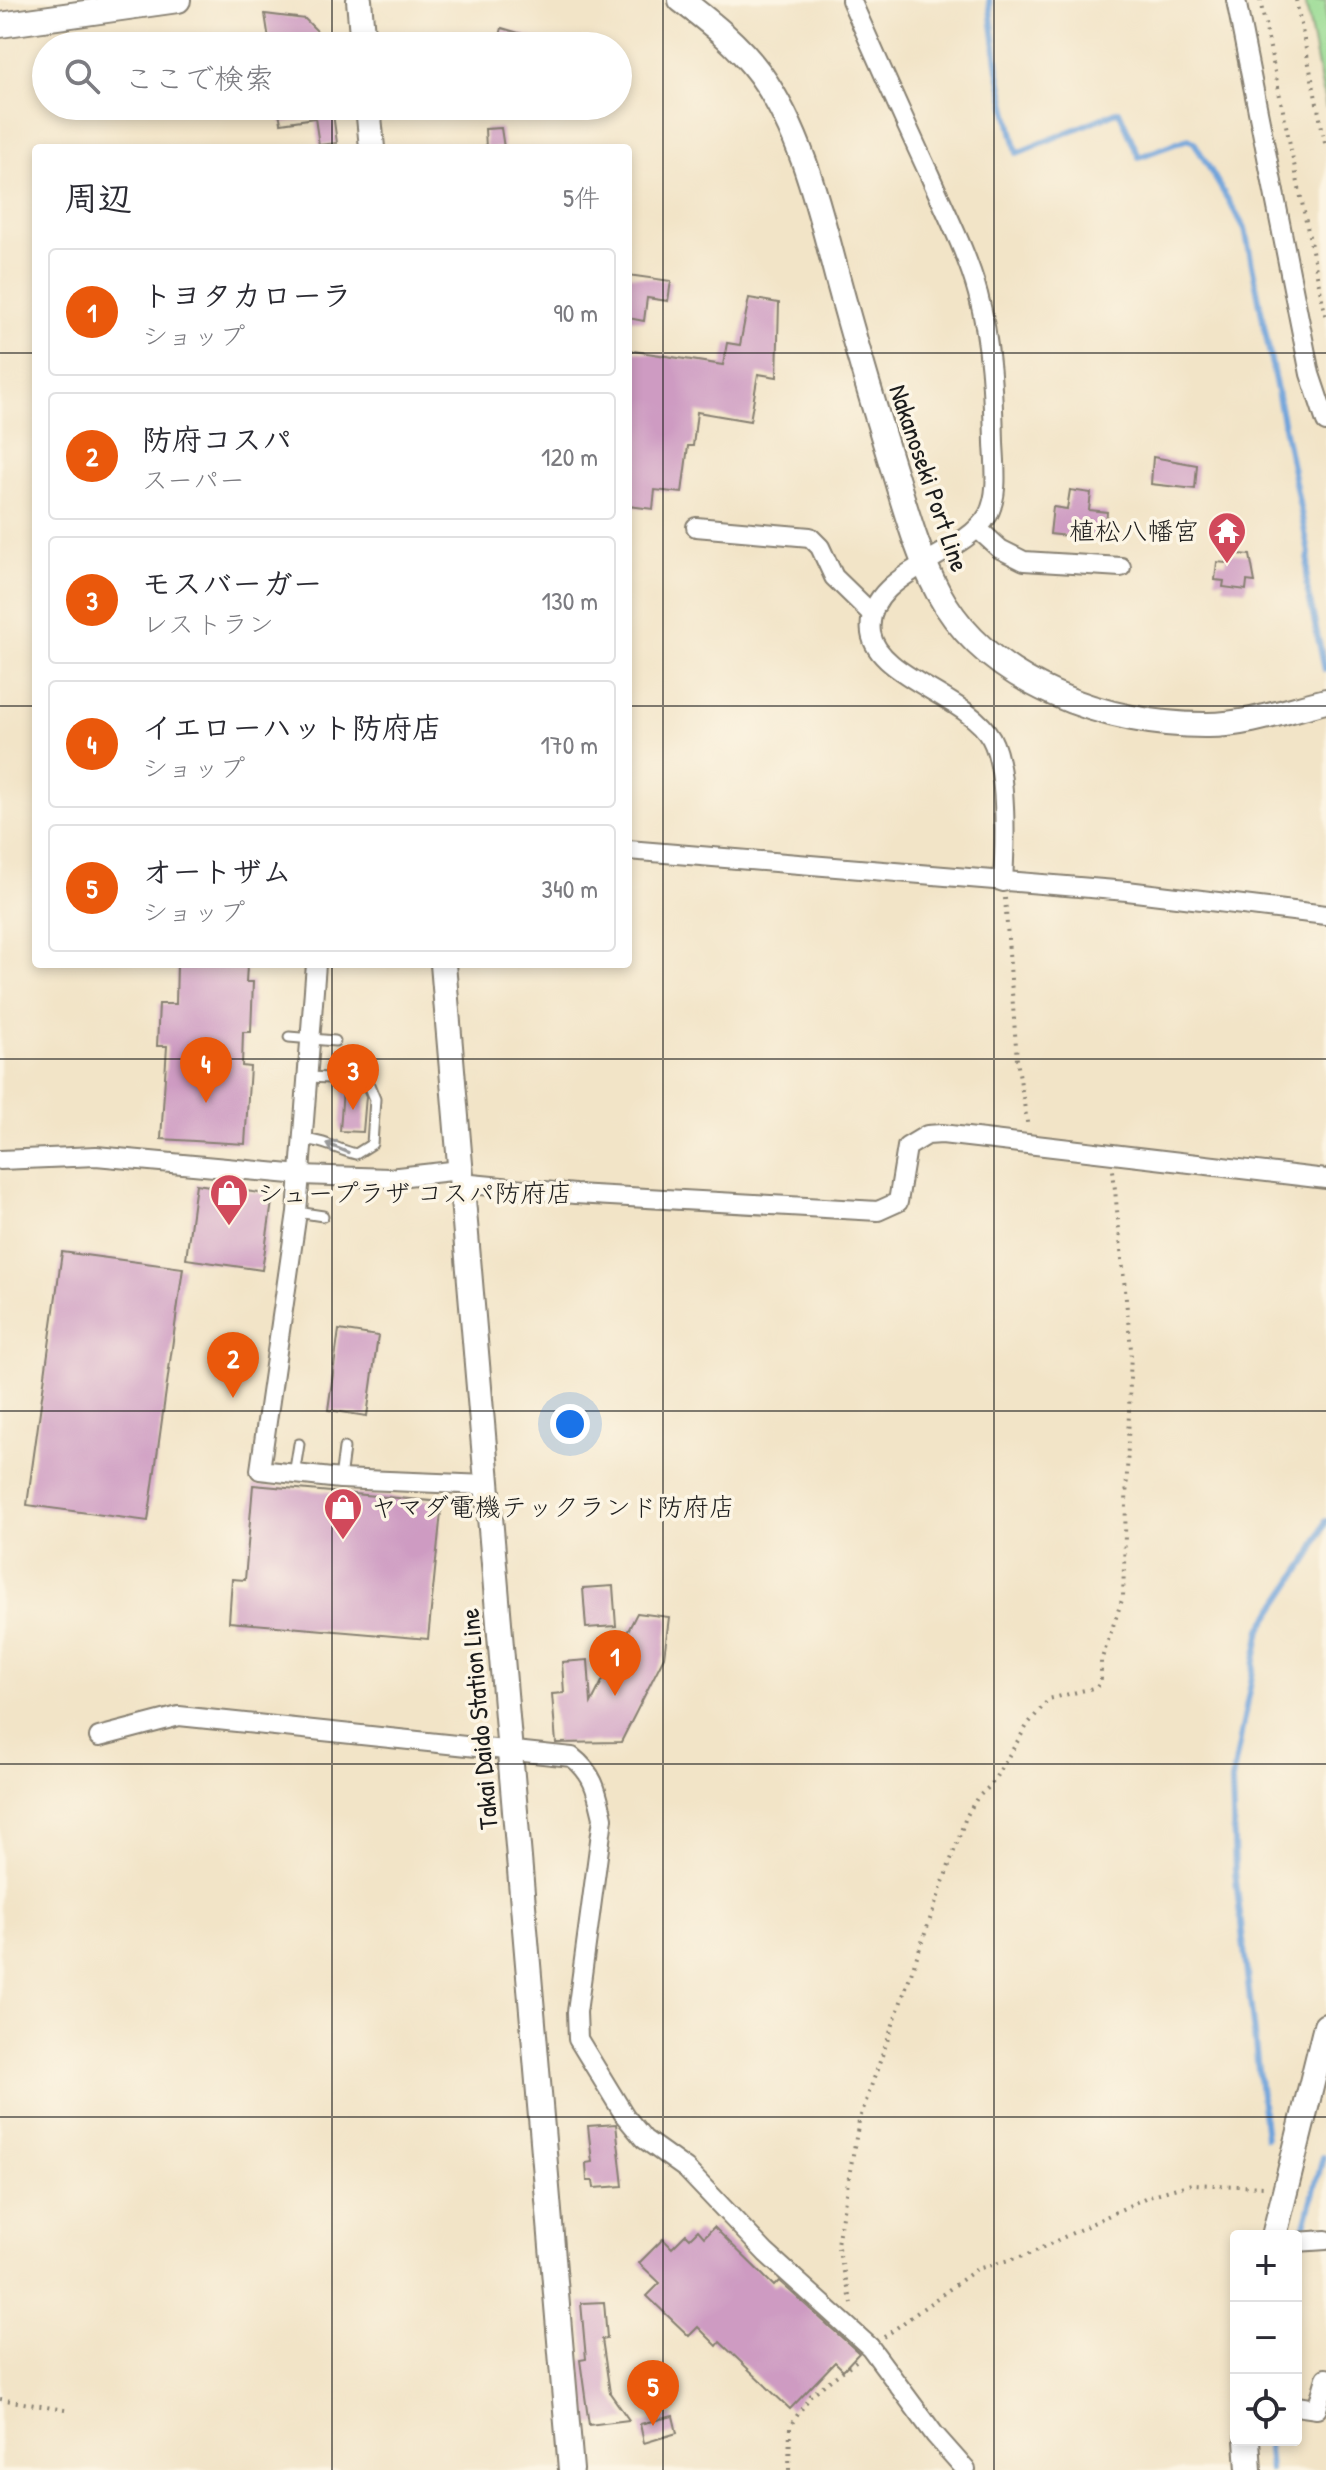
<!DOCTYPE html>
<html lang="ja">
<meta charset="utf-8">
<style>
:root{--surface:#fff;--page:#f2f2f3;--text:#2b2b33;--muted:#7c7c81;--line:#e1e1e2;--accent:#ea580c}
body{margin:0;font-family:"Patrick Hand","Klee One",sans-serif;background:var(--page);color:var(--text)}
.controls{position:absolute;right:24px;bottom:24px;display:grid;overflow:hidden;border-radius:8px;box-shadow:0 4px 12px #0003}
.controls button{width:72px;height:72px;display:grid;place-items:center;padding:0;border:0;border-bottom:2px solid var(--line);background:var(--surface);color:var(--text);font:40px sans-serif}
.you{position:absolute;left:570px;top:1424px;width:28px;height:28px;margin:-20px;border:6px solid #fff;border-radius:50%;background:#1a73e8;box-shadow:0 0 0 12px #1a73e833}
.badge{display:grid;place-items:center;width:52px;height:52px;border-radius:50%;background:var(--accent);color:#fff;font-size:26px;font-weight:700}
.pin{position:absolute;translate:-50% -66px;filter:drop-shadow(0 2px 4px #0008)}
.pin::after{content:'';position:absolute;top:42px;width:28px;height:24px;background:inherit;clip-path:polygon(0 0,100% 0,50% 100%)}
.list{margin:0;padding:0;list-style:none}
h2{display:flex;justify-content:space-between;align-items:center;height:104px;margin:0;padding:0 32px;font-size:34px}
h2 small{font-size:26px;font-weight:400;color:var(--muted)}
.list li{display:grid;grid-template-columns:52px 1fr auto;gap:24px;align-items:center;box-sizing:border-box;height:128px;margin:0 16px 16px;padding:0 16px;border:2px solid var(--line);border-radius:8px}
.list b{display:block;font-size:30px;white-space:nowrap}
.list p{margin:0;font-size:26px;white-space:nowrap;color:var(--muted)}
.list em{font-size:26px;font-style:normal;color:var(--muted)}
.icon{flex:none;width:44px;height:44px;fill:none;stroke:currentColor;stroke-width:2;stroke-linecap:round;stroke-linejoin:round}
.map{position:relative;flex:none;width:1326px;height:2470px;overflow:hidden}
.search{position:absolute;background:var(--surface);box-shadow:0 4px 12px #0003;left:32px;top:32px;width:600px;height:88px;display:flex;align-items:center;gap:20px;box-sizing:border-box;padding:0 28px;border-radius:44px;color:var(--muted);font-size:30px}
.panel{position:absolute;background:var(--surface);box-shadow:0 4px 12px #0003;left:32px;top:144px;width:600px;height:824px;border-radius:8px}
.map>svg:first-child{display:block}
</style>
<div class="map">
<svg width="1326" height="2470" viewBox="0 0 1326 2470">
<rect width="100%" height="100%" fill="#fcf5e5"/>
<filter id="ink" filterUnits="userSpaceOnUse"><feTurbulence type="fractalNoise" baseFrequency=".0125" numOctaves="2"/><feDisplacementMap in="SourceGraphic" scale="16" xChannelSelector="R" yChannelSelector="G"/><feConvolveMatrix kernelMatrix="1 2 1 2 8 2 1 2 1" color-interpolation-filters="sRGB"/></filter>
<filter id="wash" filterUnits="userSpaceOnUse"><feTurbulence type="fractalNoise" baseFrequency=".006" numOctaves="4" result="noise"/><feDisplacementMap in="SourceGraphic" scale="32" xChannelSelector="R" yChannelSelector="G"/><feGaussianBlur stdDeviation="1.8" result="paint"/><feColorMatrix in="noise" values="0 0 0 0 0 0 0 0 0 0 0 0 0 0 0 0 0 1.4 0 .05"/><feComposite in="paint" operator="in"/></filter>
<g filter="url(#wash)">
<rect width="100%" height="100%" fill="#f2e4c7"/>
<path fill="#98db93" stroke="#5a7c58" stroke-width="2" d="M1305,0H1326V108Z"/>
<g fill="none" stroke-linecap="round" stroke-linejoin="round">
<g stroke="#6da2da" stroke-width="6">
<path d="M989,0L998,70L1017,153L1119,111L1139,157L1188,139L1194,142L1245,229L1309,553L1306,583L1325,670"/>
<path d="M1266,2138L1235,1871L1232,1781L1261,1629L1311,1554L1326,1521"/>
<path d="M1296,2260L1323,2157"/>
<path d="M1267,2440L1270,2470"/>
</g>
</g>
<g id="blocks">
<g fill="#ce9bc2">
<path d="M265,14L305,19L317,31L319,46H270Z"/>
<path d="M502,28L549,42L548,46H497Z"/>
<path d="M278,106H332L337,143L319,145L315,118L281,123Z"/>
<path d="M501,128L504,148H486L485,129Z"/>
<path d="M628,275L671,281L668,301L647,298L644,321L628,318Z"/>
<path d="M749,298L779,303L777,377L758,374L750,421L697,412L693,446H688L682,493L655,490L653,509L628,506V350L723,365L727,343L740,345Z"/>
<path d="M1153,457L1197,465L1195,489L1151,484Z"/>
<path d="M1070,490L1091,493L1089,510L1107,512L1104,540L1050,534L1053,507L1067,509Z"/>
<path d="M1227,553L1250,555L1255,582L1247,581L1246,590L1223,587L1224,581L1215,580L1217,562L1226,563Z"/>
<path d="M177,964L247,966L246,982H253L251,1032H243L242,1066L250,1067L245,1144L161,1139L167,1046H157L159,1004H176Z"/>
<path d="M343,1088L363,1089L366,1096L363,1132L340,1131Z"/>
<path d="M196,1184L273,1195L262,1270L186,1259Z"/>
<path d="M62,1252L183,1268L148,1521L27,1505Z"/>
<path d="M339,1330L378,1336L367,1416L328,1410Z"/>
<path d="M253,1485L442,1502L428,1639L229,1622L232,1579L245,1580Z"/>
<path d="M613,1586L616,1626L586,1628L583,1588Z"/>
<path d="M637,1613L669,1617L664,1657L621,1742L556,1743L552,1694L564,1693L562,1662L588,1660L591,1703Z"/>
<path d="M616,2124L623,2186L594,2188L593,2181H587L586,2163L592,2162L588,2126Z"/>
<path d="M714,2227L774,2286L779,2281L859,2353L843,2370L835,2362L790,2409L720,2342L717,2346L698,2327L689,2336L647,2296L660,2283L639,2263L663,2239L672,2248L686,2234L690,2238L698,2230L704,2237Z"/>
<path d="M604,2302L607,2338L602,2339L610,2393L629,2420L589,2425L580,2360L586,2359L581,2303Z"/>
<path d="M673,2416L677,2433L644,2443L640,2424Z"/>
</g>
</g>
</g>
<g filter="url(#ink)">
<use href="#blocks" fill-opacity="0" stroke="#878072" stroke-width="2"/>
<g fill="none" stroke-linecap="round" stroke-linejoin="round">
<defs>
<g id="lane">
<path d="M289,1037L335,1041"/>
<path d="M305,1140C324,1140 337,1150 356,1154L372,1144L375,1099L367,1080L310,1077"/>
<path d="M297,1212L323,1216"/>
<path d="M294,1475L299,1444"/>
<path d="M340,1479L344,1448"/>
</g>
<g id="street">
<path d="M851,0C877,59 903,118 930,176C947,215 967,253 978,294C991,343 993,393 994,443C995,466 999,494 988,515C963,558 863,573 871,633C877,676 968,697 991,738C1008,769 1005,846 1003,882"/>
<path d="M1236,0L1310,374L1326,422"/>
<path d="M696,527L810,537L820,547L834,577L871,613"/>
<path d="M978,529L1000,549L1024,561L1121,567"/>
<path d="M628,850L1127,891L1326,915"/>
<path d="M316,964L297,1212L260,1470L340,1479L487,1485"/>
<path d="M0,1160L96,1156L301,1175L389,1178L460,1170"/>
<path d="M461,1183L575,1194L878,1211L898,1202L907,1147L927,1135L942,1134L1326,1179"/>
<path d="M99,1737L179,1716L572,1757C594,1774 597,1792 603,1818L577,2012L578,2039L625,2116L644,2139L686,2169L766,2253L870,2347L935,2435L966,2470"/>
<path d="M1296,2242L1326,2240"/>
<path d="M1296,2406L1317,2409L1326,2378"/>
</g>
<g id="secondary">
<path d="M359,0L363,46"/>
<path d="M681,0C710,22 738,44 760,74C802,133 819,208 837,276C854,339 872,400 891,462C905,506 916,551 938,592C988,685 1108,726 1208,725C1247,725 1288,710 1326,701"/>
<path d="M0,25L178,0"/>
<path d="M368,106L372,148"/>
<path d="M443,964L571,2470"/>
<path d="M1274,2236L1326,2026"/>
<path d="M1247,2440L1249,2470"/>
</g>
</defs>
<use href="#lane" stroke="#878072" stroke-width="13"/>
<use href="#street" stroke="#878072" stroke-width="22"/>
<use href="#secondary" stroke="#878072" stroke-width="28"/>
<g stroke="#878072" stroke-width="4" stroke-dasharray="2 6" stroke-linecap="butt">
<path d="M1260,0L1326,318"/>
<path d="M1296,0L1326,148"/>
<path d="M1005,898L1017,1060L1028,1128"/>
<path d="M852,2304L837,2244L859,2121L966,1817L977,1798L991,1785L1028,1724L1049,1699L1097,1687L1101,1681V1661L1123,1597L1131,1349L1113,1170"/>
<path d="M884,2337L977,2269L1027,2255L1149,2196L1191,2184L1264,2187"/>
<path d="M0,2399L70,2411"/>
<path d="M789,2470L790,2426L811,2395L856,2361"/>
</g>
<use href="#lane" stroke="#fff" stroke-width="9"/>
<use href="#street" stroke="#fff" stroke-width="18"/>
<use href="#secondary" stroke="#fff" stroke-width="24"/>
</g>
<defs><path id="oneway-shaft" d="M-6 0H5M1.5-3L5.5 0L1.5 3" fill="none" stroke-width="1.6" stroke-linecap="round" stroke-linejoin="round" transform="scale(2)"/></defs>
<use stroke="#999" href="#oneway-shaft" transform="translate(337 1148) rotate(-158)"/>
</g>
<path fill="none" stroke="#1c1c1c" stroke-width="2" stroke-opacity="0.55" d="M332,0V46M663,0V2470M994,0V2470M332,106V148M0,353H36M628,353H1326M0,706H36M628,706H1326M332,964V2470M0,1059H1326M0,1411H1326M0,1764H1326M0,2117H1326"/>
<defs>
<symbol id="temple-pin" viewBox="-11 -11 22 30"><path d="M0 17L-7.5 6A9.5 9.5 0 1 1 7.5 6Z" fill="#d1495b" stroke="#fcf5e5"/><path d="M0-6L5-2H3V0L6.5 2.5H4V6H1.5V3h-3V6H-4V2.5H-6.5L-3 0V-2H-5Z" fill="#fff"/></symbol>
<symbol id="shop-pin" viewBox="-11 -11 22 30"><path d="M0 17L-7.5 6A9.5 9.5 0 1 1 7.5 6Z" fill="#d1495b" stroke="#fcf5e5"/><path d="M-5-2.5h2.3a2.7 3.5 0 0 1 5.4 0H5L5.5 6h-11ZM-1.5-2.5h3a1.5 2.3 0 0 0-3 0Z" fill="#fff"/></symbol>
</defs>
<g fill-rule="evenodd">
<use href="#temple-pin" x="1205" y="509" width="44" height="60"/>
<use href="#shop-pin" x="207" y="1171" width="44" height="60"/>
<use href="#shop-pin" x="321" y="1485" width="44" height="60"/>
</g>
<g text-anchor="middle" stroke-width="7" stroke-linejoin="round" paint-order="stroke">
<g font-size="26" fill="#1c1c1c" stroke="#fcf5e5">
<text transform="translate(929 478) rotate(71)" y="9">Nakanoseki Port Line</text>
<text transform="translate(479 1719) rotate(-95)" y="9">Takai Daido Station Line</text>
</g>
<g font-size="26" fill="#1c1c1c" stroke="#fcf5e5" text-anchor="start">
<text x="1199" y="540" text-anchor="end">植松八幡宮</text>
<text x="257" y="1202">シュープラザ コスパ防府店</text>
<text x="371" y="1516">ヤマダ電機テックランド防府店</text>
</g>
</g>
</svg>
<div class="controls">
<button>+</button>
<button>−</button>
<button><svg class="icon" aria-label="locate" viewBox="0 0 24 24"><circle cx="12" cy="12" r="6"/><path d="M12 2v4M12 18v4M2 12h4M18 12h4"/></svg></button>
</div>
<div class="you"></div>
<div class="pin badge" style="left:615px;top:1696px">1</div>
<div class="pin badge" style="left:233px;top:1398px">2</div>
<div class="pin badge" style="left:353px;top:1110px">3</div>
<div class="pin badge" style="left:206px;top:1103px">4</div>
<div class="pin badge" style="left:653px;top:2426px">5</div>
<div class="search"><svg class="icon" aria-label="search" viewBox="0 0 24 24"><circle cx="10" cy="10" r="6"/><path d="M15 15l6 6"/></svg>ここで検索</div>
<section class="panel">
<h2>周辺<small>5件</small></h2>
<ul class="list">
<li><span class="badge">1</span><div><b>トヨタカローラ</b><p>ショップ</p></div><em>90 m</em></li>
<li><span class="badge">2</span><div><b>防府コスパ</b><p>スーパー</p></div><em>120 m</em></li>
<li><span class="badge">3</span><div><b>モスバーガー</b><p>レストラン</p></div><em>130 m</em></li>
<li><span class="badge">4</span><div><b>イエローハット防府店</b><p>ショップ</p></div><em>170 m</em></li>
<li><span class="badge">5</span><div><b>オートザム</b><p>ショップ</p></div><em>340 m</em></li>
</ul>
</section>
</div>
